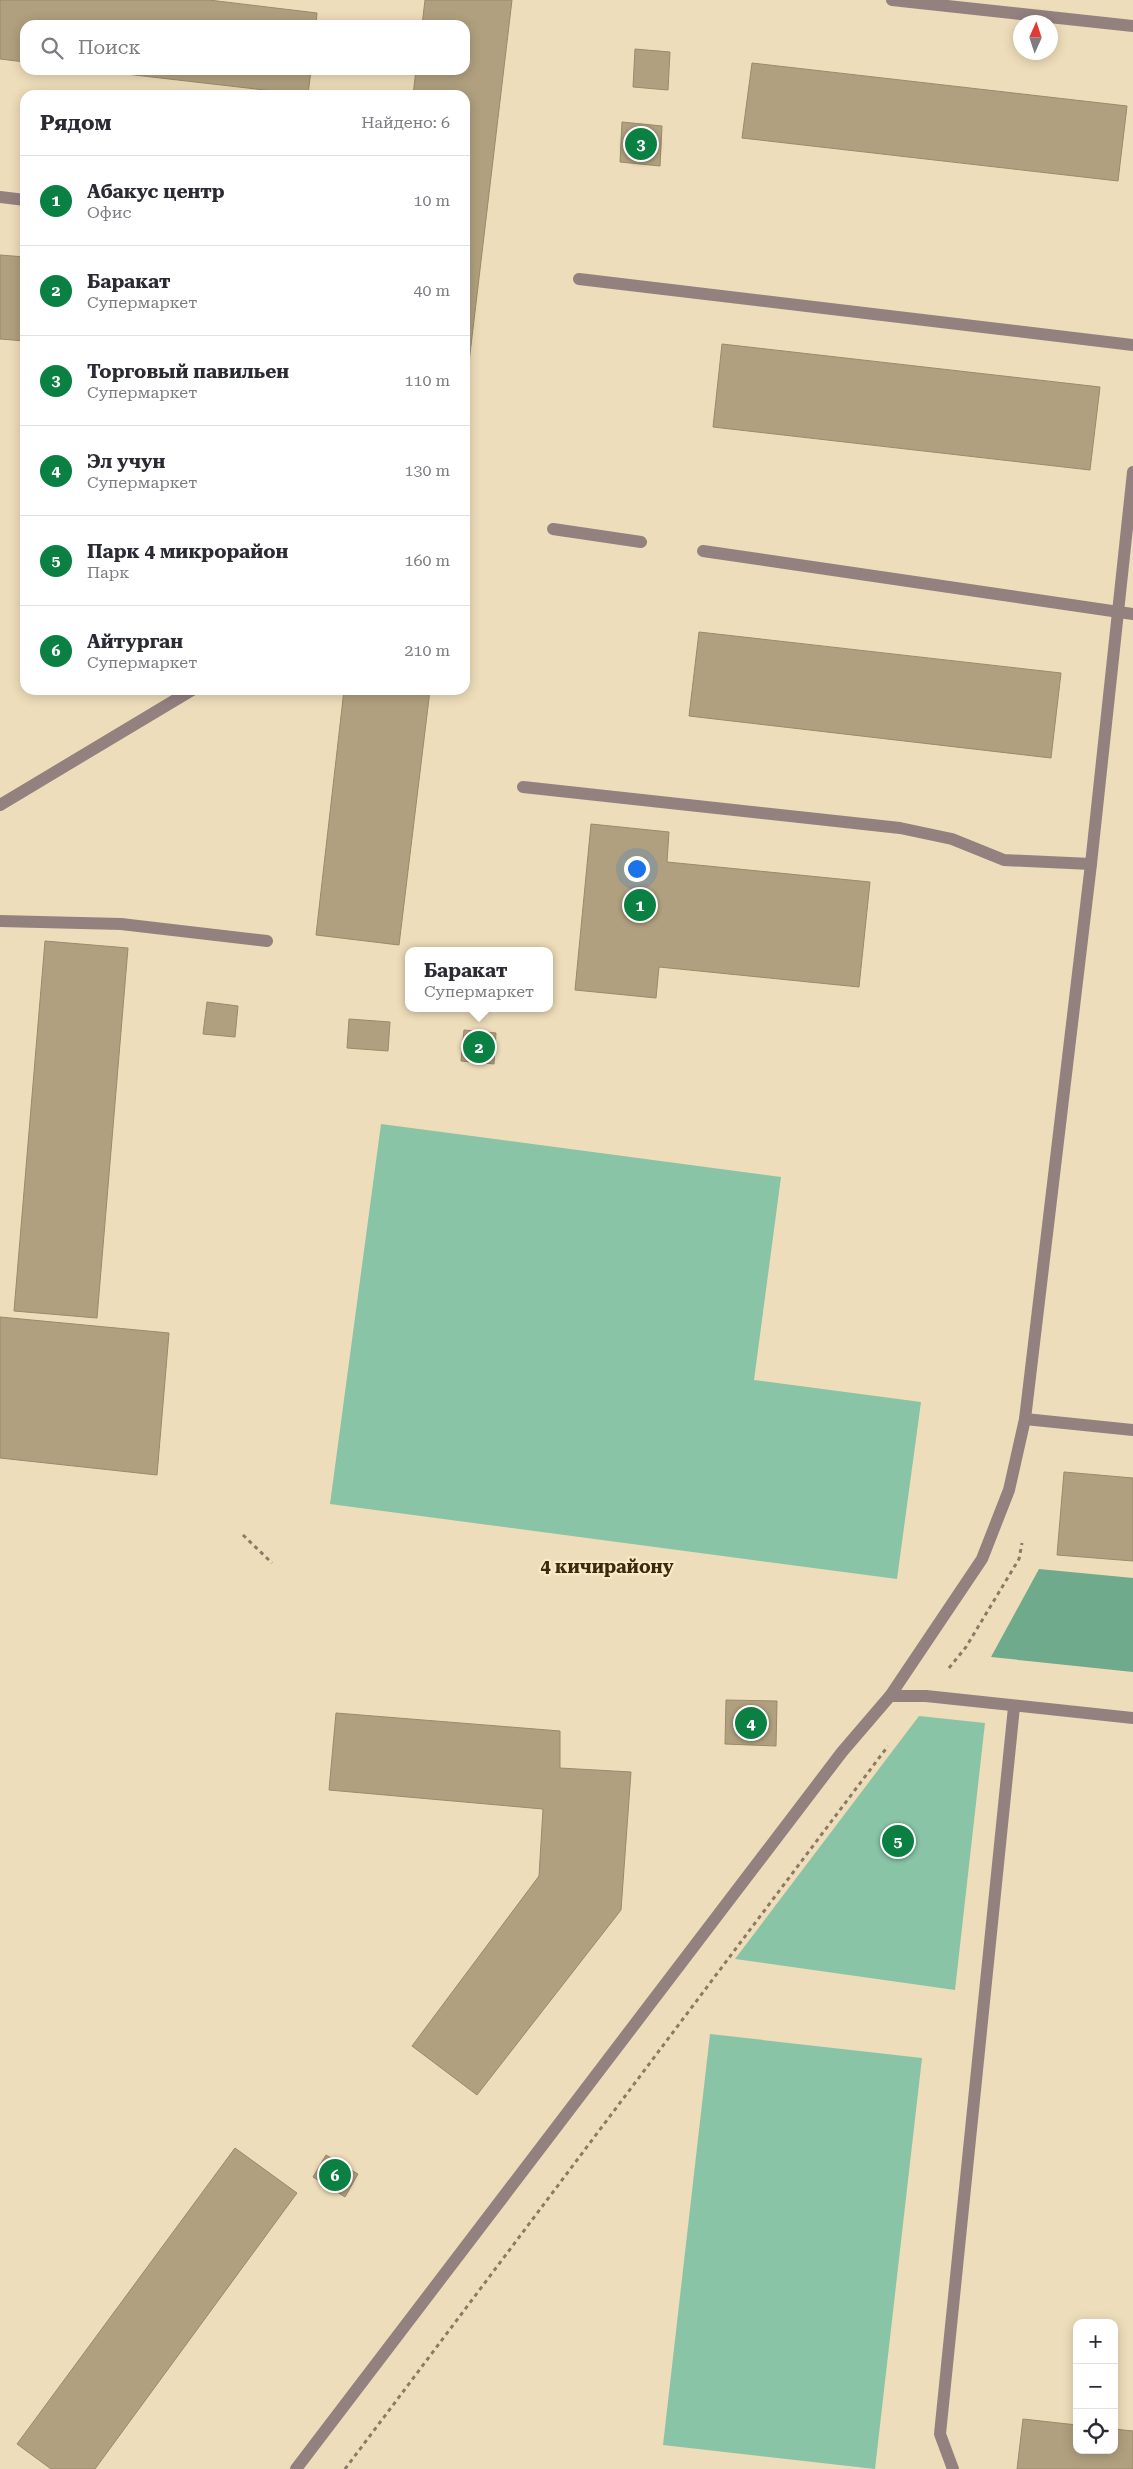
<!DOCTYPE html>
<html lang="ru">
<meta charset="utf-8">
<style>
:root{--surface:#fff;--page:#f7f7f7;--text:#2b2b33;--muted:#7c7c81;--line:#e1e1e2;--accent:#0b8043}
body{margin:0;font-family:"Roboto Serif",serif;background:var(--page);color:var(--text)}
.controls{position:absolute;right:15px;bottom:15px;display:grid;overflow:hidden;border-radius:10px;box-shadow:0 2px 12px #0003}
.controls button{width:45px;height:45px;display:grid;place-items:center;padding:0;border:0;border-bottom:1px solid var(--line);background:var(--surface);color:var(--text);font:25px sans-serif}
.compass{position:absolute;left:1013px;top:15px;width:45px;height:45px;border-radius:50%;background:var(--surface);box-shadow:0 2px 12px #0003;rotate:3deg}
.you{position:absolute;left:636px;top:868px;width:18px;height:18px;margin:-12px;border:4px solid #fff;border-radius:50%;background:#1a73e8;box-shadow:0 0 0 8px #1a73e833}
.badge{display:grid;place-items:center;width:32px;height:32px;border-radius:50%;background:var(--accent);color:#fff;font-size:16px;font-weight:700}
.pin{position:absolute;translate:-50% -50%;border:2px solid #fff;box-shadow:0 1px 5px #0006}
.popup{position:absolute;left:405px;top:947px;width:148px;height:65px;box-sizing:border-box;display:grid;place-content:center;border-radius:10px;background:var(--surface);filter:drop-shadow(0 1px 4px #0005);font-size:16px;white-space:nowrap;color:var(--muted)}
.popup b{font-size:19px;color:var(--text)}
.popup::after{content:'';position:absolute;left:50%;top:100%;margin-left:-10px;border:10px solid transparent;border-top-color:var(--surface)}
.list{margin:0;padding:0;list-style:none}
h2{display:flex;justify-content:space-between;align-items:center;height:65px;margin:0;padding:0 20px;font-size:21px}
h2 small{font-size:16px;font-weight:400;color:var(--muted)}
.list li{display:grid;grid-template-columns:32px 1fr auto;gap:15px;align-items:center;box-sizing:border-box;height:90px;padding:0 20px;border-top:1px solid var(--line)}
.list b{display:block;font-size:19px;white-space:nowrap}
.list p{margin:0;font-size:16px;white-space:nowrap;color:var(--muted)}
.list em{font-size:16px;font-style:normal;color:var(--muted)}
.icon{flex:none;width:28px;height:28px;fill:none;stroke:currentColor;stroke-width:2;stroke-linecap:round;stroke-linejoin:round}
.map{position:relative;flex:none;width:1133px;height:2469px;overflow:hidden}
.search{position:absolute;background:var(--surface);box-shadow:0 2px 12px #0003;left:20px;top:20px;width:450px;height:55px;display:flex;align-items:center;gap:12px;box-sizing:border-box;padding:0 18px;border-radius:15px;color:var(--muted);font-size:19px}
.panel{position:absolute;background:var(--surface);box-shadow:0 2px 12px #0003;left:20px;top:90px;width:450px;height:605px;border-radius:15px}
.map>svg:first-child{display:block}
</style>
<div class="map">
<svg width="1133" height="2469" viewBox="0 0 1133 2469">
<rect width="100%" height="100%" fill="#eeddba"/>
<g fill="#88c4a5">
<path d="M381,1124L781,1177L754,1380L921,1402L897,1579L330,1504Z"/>
<path d="M919,1716L985,1723L955,1990L735,1959Z"/>
<path d="M710,2034L922,2058L875,2469L663,2445Z"/>
</g>
<path fill="#6eaa8b" d="M1039,1569L1133,1578V1672L991,1657Z"/>
<g fill="#b0a07f" stroke="#9a8a6a">
<path d="M0,0H209L317,13L316,25H25V62L0,59Z"/>
<path d="M425,0H512L465,396V95H413L416,70H465V25H422Z"/>
<path d="M635,49L670,52L668,90L633,87Z"/>
<path d="M752,63L1127,106L1118,181L742,138Z"/>
<path d="M91,70H311L308,95Z"/>
<path d="M622,122L662,126L660,166L620,162Z"/>
<path d="M0,255L25,257V341L0,339Z"/>
<path d="M722,344L1100,387L1090,470L713,427Z"/>
<path d="M699,632L1061,673L1051,758L689,716Z"/>
<path d="M344,690H430L399,945L316,935Z"/>
<path d="M591,824L669,832L667,862L870,882L859,987L659,967L656,998L575,990Z"/>
<path d="M45,941L128,948L97,1318L14,1311Z"/>
<path d="M207,1002L238,1006L235,1037L203,1034Z"/>
<path d="M349,1019L390,1022L388,1051L347,1048Z"/>
<path d="M464,1030L496,1033L494,1064L461,1061Z"/>
<path d="M0,1317L169,1333L157,1475L0,1458Z"/>
<path d="M1064,1472L1133,1478V1561L1057,1555Z"/>
<path d="M726,1700L777,1701L776,1746L725,1744Z"/>
<path d="M336,1713L560,1731V1768L631,1772L621,1910L477,2095L412,2046L539,1876L543,1809L329,1790Z"/>
<path d="M235,2148L297,2193L95,2469H51L17,2444Z"/>
<path d="M326,2155L358,2174L345,2197L313,2177Z"/>
<path d="M1023,2419L1077,2425V2450H1114V2429L1133,2431V2469H1017Z"/>
</g>
<g fill="none" stroke-linecap="round" stroke-linejoin="round">
<g stroke="#887c65" stroke-width="3" stroke-dasharray="4 4" stroke-linecap="butt">
<path d="M243,1535L272,1563"/>
<path d="M949,1668L966,1647L1019,1559L1022,1543"/>
<path d="M345,2469L888,1746"/>
</g>
<g stroke="#938180" stroke-width="12">
<path d="M892,0L1133,26"/>
<path d="M0,197L25,200"/>
<path d="M579,279L1133,345"/>
<path d="M553,529L641,542"/>
<path d="M703,551L1133,614"/>
<path d="M523,787L900,828L952,839L1004,860L1091,864"/>
<path d="M0,805L192,690"/>
<path d="M0,921L121,924L267,941"/>
<path d="M1025,1419L1133,1430"/>
<path d="M890,1696H926L1133,1718"/>
<path d="M296,2469L842,1752L890,1696L982,1559L1009,1490L1025,1419L1091,864L1133,472"/>
<path d="M953,2469L940,2434L1014,1707"/>
</g>
</g>
<g text-anchor="middle" stroke-width="4.5" stroke-linejoin="round" paint-order="stroke">
<g font-size="18" font-weight="bold" fill="#392b0d" stroke="#fceac7">
<text x="607" y="1573">4 кичирайону</text>
</g>
</g>
</svg>
<div class="controls">
<button>+</button>
<button>−</button>
<button><svg class="icon" aria-label="locate" viewBox="0 0 24 24"><circle cx="12" cy="12" r="6"/><path d="M12 2v4M12 18v4M2 12h4M18 12h4"/></svg></button>
</div>
<svg class="compass" viewBox="-18 -18 36 36"><path d="M0-13l5 13h-10z" fill="#e53935"/><path d="M0 13l5-13h-10z" fill="#7c7c81"/></svg>
<div class="you"></div>
<div class="pin badge" style="left:640px;top:905px">1</div>
<div class="pin badge" style="left:479px;top:1047px">2</div>
<div class="popup"><b>Баракат</b>Супермаркет</div>
<div class="pin badge" style="left:641px;top:144px">3</div>
<div class="pin badge" style="left:751px;top:1723px">4</div>
<div class="pin badge" style="left:898px;top:1841px">5</div>
<div class="pin badge" style="left:335px;top:2175px">6</div>
<div class="search"><svg class="icon" aria-label="search" viewBox="0 0 24 24"><circle cx="10" cy="10" r="6"/><path d="M15 15l6 6"/></svg>Поиск</div>
<section class="panel">
<h2>Рядом<small>Найдено: 6</small></h2>
<ul class="list">
<li><span class="badge">1</span><div><b>Абакус центр</b><p>Офис</p></div><em>10 m</em></li>
<li><span class="badge">2</span><div><b>Баракат</b><p>Супермаркет</p></div><em>40 m</em></li>
<li><span class="badge">3</span><div><b>Торговый павильен</b><p>Супермаркет</p></div><em>110 m</em></li>
<li><span class="badge">4</span><div><b>Эл учун</b><p>Супермаркет</p></div><em>130 m</em></li>
<li><span class="badge">5</span><div><b>Парк 4 микрорайон</b><p>Парк</p></div><em>160 m</em></li>
<li><span class="badge">6</span><div><b>Айтурган</b><p>Супермаркет</p></div><em>210 m</em></li>
</ul>
</section>
</div>
